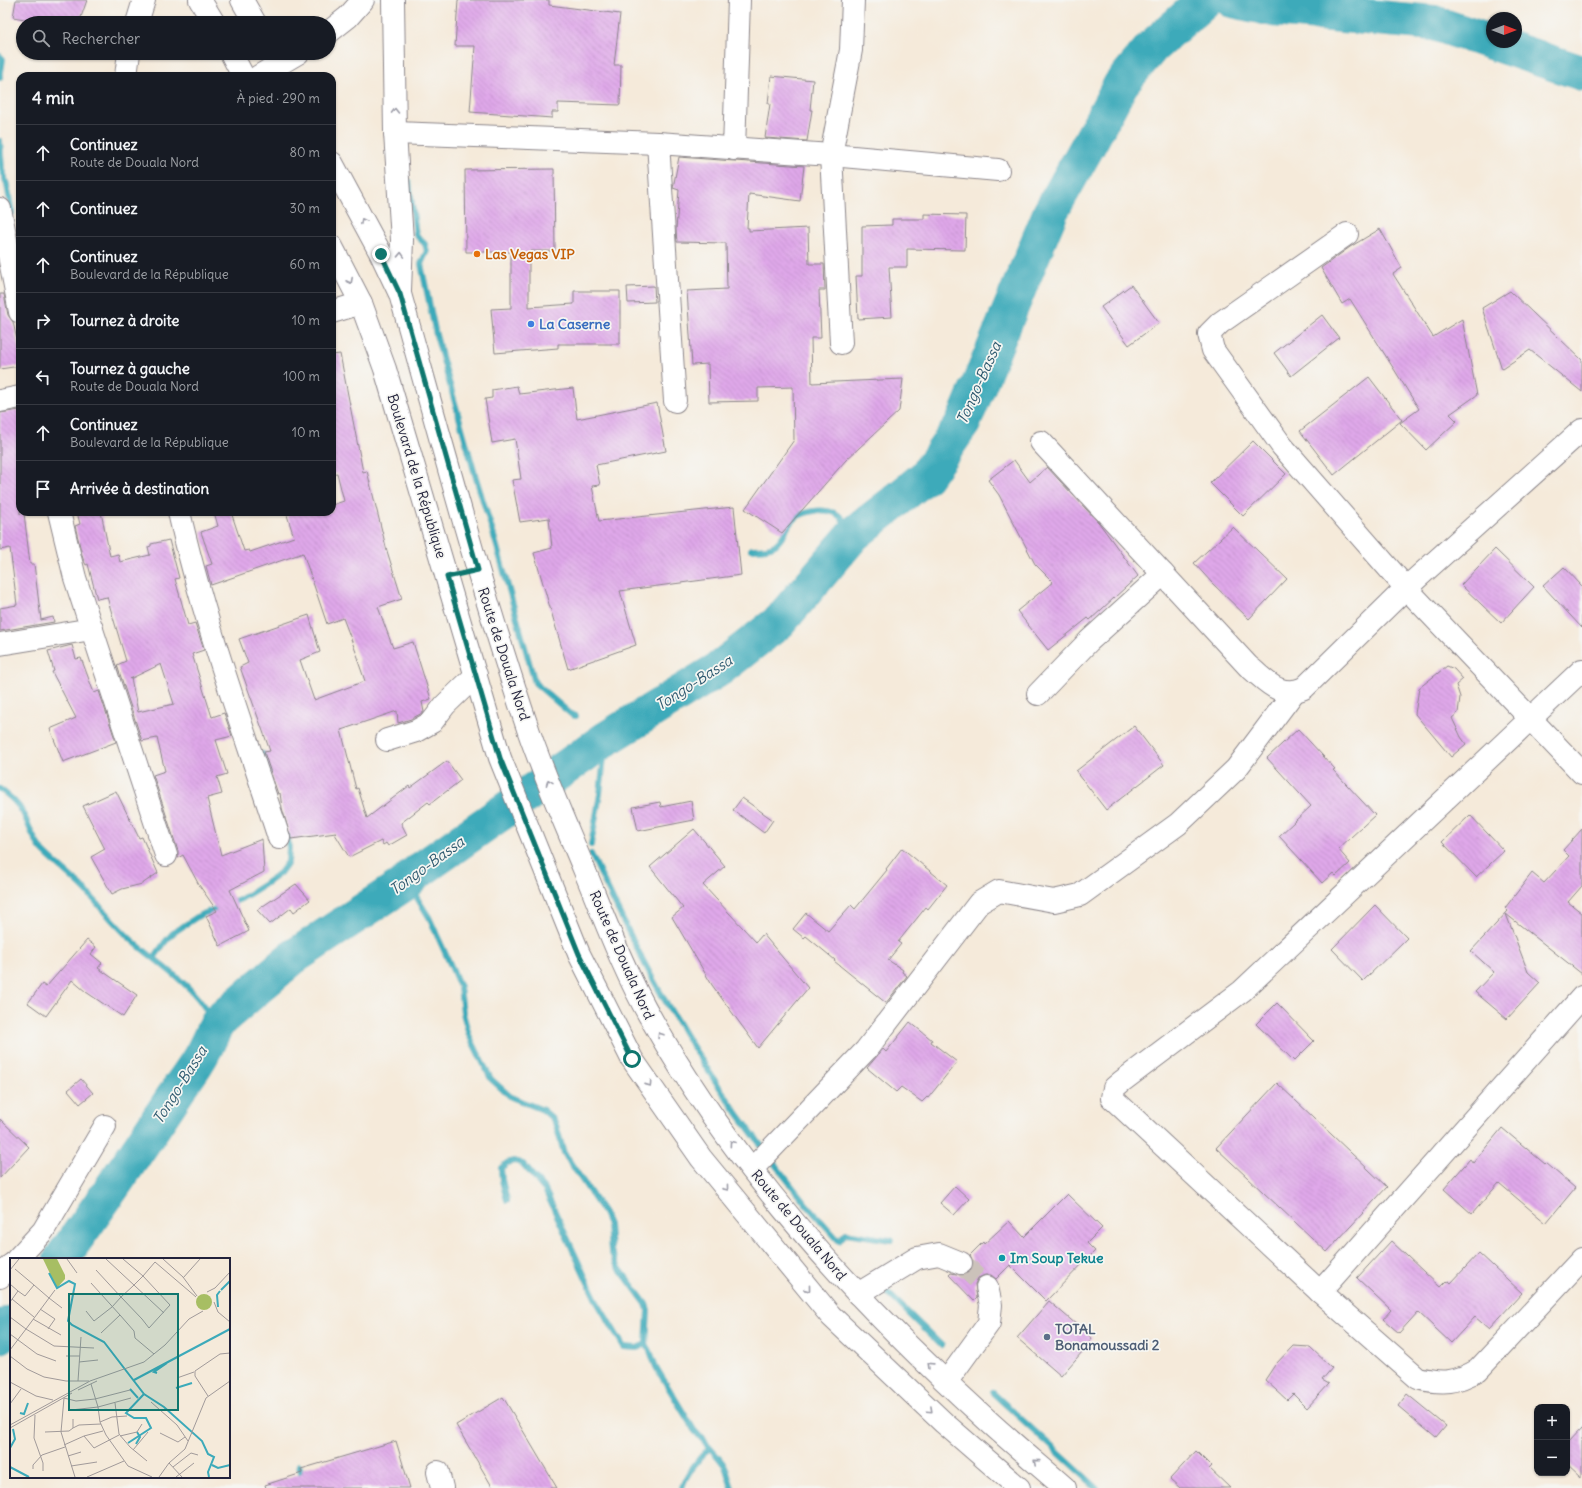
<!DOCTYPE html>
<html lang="fr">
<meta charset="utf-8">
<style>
:root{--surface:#171b24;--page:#242831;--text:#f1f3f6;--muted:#9ea1a6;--line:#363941}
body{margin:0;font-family:Delius,sans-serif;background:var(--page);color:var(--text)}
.controls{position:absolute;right:12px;bottom:12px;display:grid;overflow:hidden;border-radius:8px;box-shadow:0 1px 3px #0004}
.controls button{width:36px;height:36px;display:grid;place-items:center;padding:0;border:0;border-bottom:1px solid var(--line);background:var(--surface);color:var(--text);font:20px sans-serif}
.compass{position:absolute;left:1486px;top:12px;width:36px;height:36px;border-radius:50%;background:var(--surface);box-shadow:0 1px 3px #0004;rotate:90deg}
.stop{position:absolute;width:12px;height:12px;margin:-9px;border:3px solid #0f766e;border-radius:50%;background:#fff}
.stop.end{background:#0f766e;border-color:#fff;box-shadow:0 1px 4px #0008}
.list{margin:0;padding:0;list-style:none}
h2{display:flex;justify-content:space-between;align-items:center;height:52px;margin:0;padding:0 16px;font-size:17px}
h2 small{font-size:13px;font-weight:400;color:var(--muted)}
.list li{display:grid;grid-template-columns:26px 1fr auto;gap:12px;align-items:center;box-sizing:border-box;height:56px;padding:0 16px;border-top:1px solid var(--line)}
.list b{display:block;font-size:15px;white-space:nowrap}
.list p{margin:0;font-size:13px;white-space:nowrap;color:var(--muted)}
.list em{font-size:13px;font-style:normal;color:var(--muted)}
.icon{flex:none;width:22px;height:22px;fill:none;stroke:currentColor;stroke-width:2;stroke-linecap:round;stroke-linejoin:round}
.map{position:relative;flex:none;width:1582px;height:1488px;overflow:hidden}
.search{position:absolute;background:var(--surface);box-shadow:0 1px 3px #0004;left:16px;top:16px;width:320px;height:44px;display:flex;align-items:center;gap:10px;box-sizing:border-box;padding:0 14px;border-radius:22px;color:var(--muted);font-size:15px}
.panel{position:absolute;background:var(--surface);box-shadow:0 1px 3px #0004;left:16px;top:72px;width:320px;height:444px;border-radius:12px}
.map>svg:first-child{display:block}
</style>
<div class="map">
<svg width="1582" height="1488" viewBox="0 0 1582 1488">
<defs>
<pattern id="building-back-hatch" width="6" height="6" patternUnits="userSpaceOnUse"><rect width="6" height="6" fill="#dfa7e9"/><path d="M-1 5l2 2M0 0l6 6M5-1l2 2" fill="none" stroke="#bf8fc9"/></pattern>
</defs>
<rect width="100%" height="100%" fill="#f6f6f2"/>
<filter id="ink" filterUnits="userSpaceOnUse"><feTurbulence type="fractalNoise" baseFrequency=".025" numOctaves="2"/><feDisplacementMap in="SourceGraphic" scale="8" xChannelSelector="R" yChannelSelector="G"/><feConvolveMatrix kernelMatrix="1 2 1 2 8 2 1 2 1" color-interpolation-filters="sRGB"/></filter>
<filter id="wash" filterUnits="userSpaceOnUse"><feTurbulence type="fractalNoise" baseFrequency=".012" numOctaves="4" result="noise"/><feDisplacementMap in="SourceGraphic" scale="16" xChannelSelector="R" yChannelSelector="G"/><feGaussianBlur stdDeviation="0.9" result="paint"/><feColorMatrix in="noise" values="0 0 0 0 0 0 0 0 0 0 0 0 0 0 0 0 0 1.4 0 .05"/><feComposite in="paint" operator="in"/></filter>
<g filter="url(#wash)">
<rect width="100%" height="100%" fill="#f5eada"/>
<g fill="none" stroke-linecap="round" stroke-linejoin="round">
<g stroke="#3caaba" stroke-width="6">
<path d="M0,56L3,59L0,78"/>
<path d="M0,141L2,169L7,185L12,213"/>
<path d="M409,182L416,235L425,244L427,251L421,264L436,335L476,478L494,536L535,683L572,715L576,716"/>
<path d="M751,549C758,549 769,549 775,545C783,539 786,529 791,522C800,511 822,508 835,513C843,517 849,527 854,534"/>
<path d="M263,754L268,772"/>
<path d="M0,789C9,796 18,803 23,813C29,825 33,839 41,849C55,864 72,876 86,891C102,908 116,926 134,942C160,965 205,992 214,1028"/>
<path d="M591,845L600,794L606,739"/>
<path d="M591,854C613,899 634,946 659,990C690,1045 725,1098 763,1148"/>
<path d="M407,882L429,917L451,966L460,987L463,1013L469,1035L491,1079L511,1097L543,1110L552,1118L556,1125L564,1153L604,1213L609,1225L611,1251L617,1265L646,1304L648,1310L646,1344L650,1351L656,1367L694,1430L718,1457L725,1466L732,1488"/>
<path d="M154,958L165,942L173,933L200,915L241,899L265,884L280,873L288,862L289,848L287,836"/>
<path d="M773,1162L807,1205L839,1241L846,1233L891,1240"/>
<path d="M507,1200L502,1180L501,1168L507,1163L515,1161L523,1164L545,1190L597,1302L624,1347L637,1348L646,1344"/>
<path d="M883,1288L942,1346"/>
<path d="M993,1393L1097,1488"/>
<path d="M299,1465L306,1488"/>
<path d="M682,1488C685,1475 699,1458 709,1448"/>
</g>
<g stroke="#3caaba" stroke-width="36">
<path d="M1232,0L1273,9L1434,23L1582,73"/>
<path d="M61,1259C103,1202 143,1143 182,1084C190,1073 198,1062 204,1050C210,1039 213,1028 221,1019L292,958L407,882L416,873L606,739L719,669L779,622L854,534L891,505L926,476L963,423L1051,211L1090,142L1121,84L1152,47L1205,0"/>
<path d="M0,1336L11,1323"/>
</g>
</g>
<g id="blocks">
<g fill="url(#building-back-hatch)" fill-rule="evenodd">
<path d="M16,0H87L79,23H42V22L13,17Z"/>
<path d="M458,0H549V5L620,14L614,65H621L620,105L558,103V112H552V118L470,112L475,46H455Z"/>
<path d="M771,76L813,80L810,110H812L807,141L765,138L770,104H768Z"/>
<path d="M679,157L804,166L800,201L749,194L747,228H749V231L808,228L809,264H824L825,290H819L821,338H811L812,383L903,379L899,411L846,460L782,533L745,509L794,440L793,387L758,388V401L709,402L708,364L692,365L687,291L727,289L726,243L677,242L676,230L679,190L673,188Z"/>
<path d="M554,169L555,251H529V307L574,304V291H620V344H558V348L495,353L491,309L511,308V252H466L465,170Z"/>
<path d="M924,214L966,215L965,250L907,249V267H889L892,317L858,319L856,276H862V226L892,225V219H924Z"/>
<path d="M1380,229L1402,268L1393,274L1433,337L1462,319L1477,395L1450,414L1457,421L1426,450L1400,423L1419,409L1350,299L1342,304L1321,268L1350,247Z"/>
<path d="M1131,285L1159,323L1129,345L1101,307Z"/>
<path d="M654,286L655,302L628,303L627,287Z"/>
<path d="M1510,291L1582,360V392L1530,350L1502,369L1482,308Z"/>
<path d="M0,294H4L8,315L13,322L20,353V366L0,369Z"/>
<path d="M1322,315L1339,338L1291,376L1274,353Z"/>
<path d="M340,354L363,472L367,471L387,551L402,599L378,607L393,648L413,642L431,699L422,702L424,712L411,719L398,723L397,711L341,730L356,789L358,788L367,818L409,786L410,788L447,761L461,780L430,804L428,802L401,823L407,835L388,846L386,843L383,845L381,841L349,857L335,834L336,833L291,839L282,808L280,793L278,794L264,752L270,751L240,667L248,663L239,639L309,615L320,652L300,660L314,700L365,681L358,661L359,660L343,618L327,624L303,553L211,585L206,566L212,564L201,532L218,526L214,512H231L244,551L249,550L250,552L294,537L286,512H332V505L344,501L337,473L332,474V355Z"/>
<path d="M1369,377L1402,420L1334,475L1300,431Z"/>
<path d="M517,386L519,394L573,388L577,419L657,403L666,451L596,465L600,485L592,486L599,521L734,507L741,575L620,591L636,645L568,669L534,553L552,548L549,518L520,522L512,480L521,479L515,439L492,443L485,399L492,398V390Z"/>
<path d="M20,410V514L24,513L30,564H34L41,620L53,617L54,622L0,631V608L17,605L10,548L0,550V413Z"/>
<path d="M1253,441L1286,474L1243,516L1210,483Z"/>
<path d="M1014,460L1030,482L1047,467L1099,523L1138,576L1090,620L1088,618L1048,650L1017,611L1053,582L1035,564L999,495L988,480Z"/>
<path d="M77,512H101L110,556L118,554L120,562L150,555L148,547L151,546V544L169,540L179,578L175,579L188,625L195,623L204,650L192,654L212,717L224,713L232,736L216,740L227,774L217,777L222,794L207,798L221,855L262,839L264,872L230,890L249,931L220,946L206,916L217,911L199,885L183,855L178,858V851L153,775L165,771L157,738L142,741L117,665L126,661L107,597L97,599L88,564L86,565L83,559L75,526L80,524ZM161,664L174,704L138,712L131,678L130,679Z"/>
<path d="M1233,527L1287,579L1249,619L1212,583L1194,563Z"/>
<path d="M1495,549L1534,587L1501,623L1461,585Z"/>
<path d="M1564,567L1582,586V628L1543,586Z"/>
<path d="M72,645L76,659L81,658L94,693L99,691L116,742L63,762L50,729L76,718L52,672L54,671L48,651Z"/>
<path d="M1447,666L1454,669L1463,679L1456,685L1460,697L1458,713L1452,718L1461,737L1466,744L1451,757L1415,714L1419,688Z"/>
<path d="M1134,726L1164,765L1106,810L1076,771Z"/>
<path d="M1298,729L1335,769L1333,770L1375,815L1338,849L1350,863L1336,876L1333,873L1322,883L1279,836L1311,806L1267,758Z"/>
<path d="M116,791L139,838L142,837L158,873L142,884L122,889L112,894L91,857L105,849L83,806Z"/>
<path d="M742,798L773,820L764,833L733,810Z"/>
<path d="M691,801L694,820L638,831L633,807L660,802L661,807Z"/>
<path d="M1470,815L1504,851L1476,877L1442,842Z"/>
<path d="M694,829L725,866L703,885L756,942L763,934L808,988L758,1048L712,985L672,917L683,908L650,867Z"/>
<path d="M1582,829V886L1568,902L1582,913V974L1506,914L1528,972L1540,983L1507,1019L1475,992L1494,972L1471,951L1508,911L1505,908L1532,873L1544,883L1569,856L1563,850Z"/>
<path d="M902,848L947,885L928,909L926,907L898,942L901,944L888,960L903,970L902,972L907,976L886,1003L834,961L835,960L806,936L804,938L793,929L806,913L828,931L851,905L855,909L887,870L886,869Z"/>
<path d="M296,884L310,900L294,912L291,908L270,924L257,910Z"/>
<path d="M1375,905L1407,938L1363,981L1332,949Z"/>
<path d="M87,940L96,947L91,954L102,963L98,968L137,995L123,1017L86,992L72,980L46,1016L28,1003L42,984L46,987Z"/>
<path d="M1277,1003L1314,1041L1294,1061L1256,1024Z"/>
<path d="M910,1022L932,1040L931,1042L957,1062L928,1098L927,1097L922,1102L901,1087L896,1092L867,1068L883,1049L886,1052Z"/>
<path d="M81,1079L93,1093L80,1104L68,1090Z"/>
<path d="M1277,1083L1387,1187L1327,1252L1216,1148Z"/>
<path d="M0,1119L29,1147L0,1178Z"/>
<path d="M1502,1128L1545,1164L1546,1163L1575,1188L1546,1223L1499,1183L1472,1214L1444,1189L1470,1159L1473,1163Z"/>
<path d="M955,1186L969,1199L954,1215L940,1203Z"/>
<path d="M1067,1194L1102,1228L1087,1243L1095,1251L1046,1301L1010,1265L996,1279L991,1275H985L978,1278L975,1284L977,1298L974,1301L949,1275L951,1273L962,1275L969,1273L972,1268L973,1262L970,1255L983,1242L984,1244L1009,1221L1024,1237Z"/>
<path d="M1391,1241L1440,1287L1446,1281L1447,1282L1449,1281L1451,1283L1479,1253L1522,1293L1489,1329L1475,1317L1451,1343L1418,1312L1399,1333L1383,1319L1391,1310L1357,1278Z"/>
<path d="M1049,1301L1092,1338L1089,1342L1090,1343L1061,1376L1017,1338Z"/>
<path d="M1293,1346L1310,1347L1332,1368L1322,1380L1329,1384L1307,1408L1293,1394L1287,1400L1265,1380L1275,1365Z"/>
<path d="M1407,1394L1446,1426L1436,1438L1398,1406Z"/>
<path d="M503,1397L557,1488H493L456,1425Z"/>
<path d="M1582,1429V1476L1567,1462V1445Z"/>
<path d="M396,1441L410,1488H266L265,1485L302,1473L301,1469Z"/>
<path d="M1196,1451L1211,1466L1209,1468L1230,1488H1180L1170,1479Z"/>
</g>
</g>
</g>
<g filter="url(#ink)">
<use href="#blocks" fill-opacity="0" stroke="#8c868a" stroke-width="1"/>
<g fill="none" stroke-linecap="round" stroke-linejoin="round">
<path stroke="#cbc2ba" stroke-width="22" stroke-dasharray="22 11" stroke-linecap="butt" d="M961,1263L987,1287"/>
<defs>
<g id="minor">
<path d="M137,23L144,0"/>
<path d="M126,76L129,53"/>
<path d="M395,133L658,143L831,155L998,170"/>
<path d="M658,143L675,401"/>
<path d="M734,149L739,0"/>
<path d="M0,209L20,312"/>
<path d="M1347,234L1220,323L1209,334L1213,350L1282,446L1406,588L1582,773"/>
<path d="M332,312L361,303"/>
<path d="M841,343L831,155L851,50L853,0"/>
<path d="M0,401L20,397"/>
<path d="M1041,442L1248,666C1267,681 1279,699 1304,688L1406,588L1582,430"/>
<path d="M59,512L75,578L166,855"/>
<path d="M179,512C204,623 244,730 279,838"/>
<path d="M0,644L92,629"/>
<path d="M1582,670L1242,991L1121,1082L1114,1088L1112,1098L1320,1292L1418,1378C1442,1384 1456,1383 1478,1370L1582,1259"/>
<path d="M1038,694L1089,641L1163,574"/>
<path d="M387,740L416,731L432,722L445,705L476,675"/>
<path d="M752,1169L866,1050L979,903L999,891L1054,901L1080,895L1178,824L1236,769L1294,692"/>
<path d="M17,1259L43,1231L105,1126"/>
<path d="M0,1277L11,1265"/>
<path d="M1320,1292L1582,997"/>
<path d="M858,1294L917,1258L939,1254L961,1263"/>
<path d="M947,1381L989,1323L991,1305L987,1287"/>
<path d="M438,1472L442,1488"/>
</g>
<g id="major">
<path d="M200,0L214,23"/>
<path d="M242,0L255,23"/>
<path d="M393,0L395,133L402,240L400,290"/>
<path d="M329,32L348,17L363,0"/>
<path d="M231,53L243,76"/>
<path d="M259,76L298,53"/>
<path d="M332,163L381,254L400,294C441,440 480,587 529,732C545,778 565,823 584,869C605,920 625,974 653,1022C738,1172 859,1304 986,1419C1012,1443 1039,1465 1065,1488"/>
<path d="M332,247L361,303L385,369L500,758L579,954L632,1059L701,1158L831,1316L944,1423L1019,1488"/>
</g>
</defs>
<use href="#minor" stroke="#8c868a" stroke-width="24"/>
<use href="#major" stroke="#8c868a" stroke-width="24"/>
<use href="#minor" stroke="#fff" stroke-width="22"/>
<use href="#major" stroke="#fff" stroke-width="22"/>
</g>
<defs><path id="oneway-chevron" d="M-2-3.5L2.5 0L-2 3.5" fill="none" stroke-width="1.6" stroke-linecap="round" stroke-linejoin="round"/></defs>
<g stroke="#9c9ca7">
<use href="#oneway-chevron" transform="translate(395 111) rotate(-91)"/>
<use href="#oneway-chevron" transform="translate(363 221) rotate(-118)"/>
<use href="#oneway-chevron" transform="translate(401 255) rotate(-88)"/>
<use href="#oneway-chevron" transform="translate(350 281) rotate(63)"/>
<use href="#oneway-chevron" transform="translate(549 782) rotate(-111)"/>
<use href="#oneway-chevron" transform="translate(660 1035) rotate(-122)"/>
<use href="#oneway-chevron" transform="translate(649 1084) rotate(55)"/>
<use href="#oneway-chevron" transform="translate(732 1143) rotate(-126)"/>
<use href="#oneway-chevron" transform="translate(726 1188) rotate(51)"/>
<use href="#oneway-chevron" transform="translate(808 1289) rotate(51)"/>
<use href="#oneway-chevron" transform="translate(930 1365) rotate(-136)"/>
<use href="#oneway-chevron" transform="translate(930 1410) rotate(43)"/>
<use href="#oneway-chevron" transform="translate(1036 1462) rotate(-139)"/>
</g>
</g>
<g fill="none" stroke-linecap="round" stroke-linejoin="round" filter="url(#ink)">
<path stroke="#0f766e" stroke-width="5" d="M381,254L400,294L478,570L447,577L500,758L579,954L632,1059"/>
</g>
<circle fill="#e8710a" stroke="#f6f6f2" stroke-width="1.5" cx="477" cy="254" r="4"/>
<circle fill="#3f7fe0" stroke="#f6f6f2" stroke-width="1.5" cx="531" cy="324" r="4"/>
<circle fill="#0f9aa8" stroke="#f6f6f2" stroke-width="1.5" cx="1002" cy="1258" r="4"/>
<circle fill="#5c6f8a" stroke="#f6f6f2" stroke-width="1.5" cx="1047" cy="1337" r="4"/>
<g text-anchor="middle" stroke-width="3.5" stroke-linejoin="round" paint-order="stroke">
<g font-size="14" font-weight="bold" fill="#c56008" stroke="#f6f6f2" text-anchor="start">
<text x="485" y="259">Las Vegas VIP</text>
</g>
<g font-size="14" font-weight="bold" fill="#366cbe" stroke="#f6f6f2" text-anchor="start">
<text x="539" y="329">La Caserne</text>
</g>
<g font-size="14" fill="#22223b" stroke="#f6f6f2">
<text transform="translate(417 476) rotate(73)" y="5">Boulevard de la République</text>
<text transform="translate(504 654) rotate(72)" y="5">Route de Douala Nord</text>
<text transform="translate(622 955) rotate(66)" y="5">Route de Douala Nord</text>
<text transform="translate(799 1225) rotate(50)" y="5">Route de Douala Nord</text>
</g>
<g font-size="14" font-weight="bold" fill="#0d838f" stroke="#f6f6f2" text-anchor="start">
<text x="1010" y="1263">Im Soup Tekue</text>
</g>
<g font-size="14" font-weight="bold" fill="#4e5e75" stroke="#f6f6f2" text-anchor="start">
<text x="1055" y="1334">TOTAL<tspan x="1055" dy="16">Bonamoussadi 2</tspan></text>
</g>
<g font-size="15" font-style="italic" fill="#2c586e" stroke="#f6f6f2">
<text transform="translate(979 383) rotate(-66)" y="5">Tongo-Bassa</text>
<text transform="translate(694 683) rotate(-33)" y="5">Tongo-Bassa</text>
<text transform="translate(427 866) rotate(-36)" y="5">Tongo-Bassa</text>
<text transform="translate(180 1085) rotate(-58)" y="5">Tongo-Bassa</text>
</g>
</g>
<g transform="translate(10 1258)">
<rect width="220" height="220" fill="#f5eada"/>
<path d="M33,1H47L55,17V21L47,30Z" fill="#a7be63"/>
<path d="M186 44a8 8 0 1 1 16 0a8 8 0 1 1-16 0Z" fill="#a7be63"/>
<path fill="none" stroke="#3caaba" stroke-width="2" d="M39,15L47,30L59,23L65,26L58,63L62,67L94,84L134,136L154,149L192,183L198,196L204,199L198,214L199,219M211,32L220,23M208,49L207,37L210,33M147,115L144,114L157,105M124,122L220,71M166,130L182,125M120,131L128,140M10,155L14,156L18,145M118,185L141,170L136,160H124L116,155L134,136M126,186L130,179L127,174M0,190L5,181L3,171M202,207L208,210L220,207M0,209L19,219"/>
<path fill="none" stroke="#a19a9a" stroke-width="1" d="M57,1L67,15M96,1L154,55M113,1L133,18L145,4L186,39M153,1L173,19L187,38M5,11L24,27M0,12L9,1M173,20L190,1M81,25L110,57L91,75M0,26L8,33L0,44M8,33L15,38L24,27L39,40M197,34L205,30L220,14M39,40L52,50M2,41L24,59M204,44L208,54L220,64M30,51L45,61L38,71M76,53L84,63L102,49L111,39L123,28L133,18L160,47L139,70L132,61L111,39L98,25L86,12M110,57L124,73L125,80L144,96M0,59L16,71L45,32M23,61L51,77M0,76L27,96L46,103M0,92L16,71L44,88L84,90M0,98L17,111L34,119L56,123H79M56,98H70M69,104L88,102M167,120L184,114M68,123L71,79M0,124L26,138L43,142M68,132L87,123M198,138L185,118V113L210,96L220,95M121,140L88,149L90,164L96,177L118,208L142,219M141,144L167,167L178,183M105,145L109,176L120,189L137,203M0,146L11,131M61,152L88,149L81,126M25,157L24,180L33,205V213M90,164L102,159L117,158M0,167L80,123L134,104L155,87L179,61L193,53M0,170L62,135M63,170L69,167L91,166M35,174L59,173L63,170V161M150,175L168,184L175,179M74,178L84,190L109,177M110,178L127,174L132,166M54,187L74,178L93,173M123,192L138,174M58,198L71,194M159,205L172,219M61,208L87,204M163,209L181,195L188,197M23,211V207L32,197L55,189M65,219L51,174L54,140L66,143L85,141L120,132M77,219L114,203M149,219L159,205L175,191L196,140L220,123M166,219L184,205"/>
<path fill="#0f766e" fill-opacity="0.15" stroke="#0f766e" stroke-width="2" d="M59,36H168V152H59Z"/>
<rect width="220" height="220" fill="none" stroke="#22223b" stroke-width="2"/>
</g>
</svg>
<div class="controls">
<button>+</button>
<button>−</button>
</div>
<svg class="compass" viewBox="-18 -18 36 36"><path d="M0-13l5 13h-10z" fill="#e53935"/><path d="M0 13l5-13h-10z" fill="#9ea1a6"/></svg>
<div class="stop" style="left:632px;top:1059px"></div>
<div class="stop end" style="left:381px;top:254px"></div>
<div class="search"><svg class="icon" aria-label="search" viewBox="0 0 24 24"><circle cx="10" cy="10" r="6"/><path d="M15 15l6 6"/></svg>Rechercher</div>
<section class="panel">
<h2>4 min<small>À pied · 290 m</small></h2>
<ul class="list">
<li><svg class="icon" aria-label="ahead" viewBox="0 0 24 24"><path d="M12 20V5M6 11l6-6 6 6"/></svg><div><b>Continuez</b><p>Route de Douala Nord</p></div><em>80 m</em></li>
<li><svg class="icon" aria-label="ahead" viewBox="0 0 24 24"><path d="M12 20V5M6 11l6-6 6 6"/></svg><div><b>Continuez</b></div><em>30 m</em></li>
<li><svg class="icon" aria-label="ahead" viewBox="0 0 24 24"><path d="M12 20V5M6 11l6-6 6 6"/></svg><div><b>Continuez</b><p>Boulevard de la République</p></div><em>60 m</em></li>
<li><svg class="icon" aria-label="right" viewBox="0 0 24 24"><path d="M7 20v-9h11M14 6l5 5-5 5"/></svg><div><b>Tournez à droite</b></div><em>10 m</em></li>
<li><svg class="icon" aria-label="left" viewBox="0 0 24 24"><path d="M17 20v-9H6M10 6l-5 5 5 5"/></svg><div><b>Tournez à gauche</b><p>Route de Douala Nord</p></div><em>100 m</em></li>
<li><svg class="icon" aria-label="ahead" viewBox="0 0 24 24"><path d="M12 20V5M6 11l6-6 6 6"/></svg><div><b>Continuez</b><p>Boulevard de la République</p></div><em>10 m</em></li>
<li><svg class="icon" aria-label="arrive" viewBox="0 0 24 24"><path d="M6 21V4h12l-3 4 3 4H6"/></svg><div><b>Arrivée à destination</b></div></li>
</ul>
</section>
</div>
